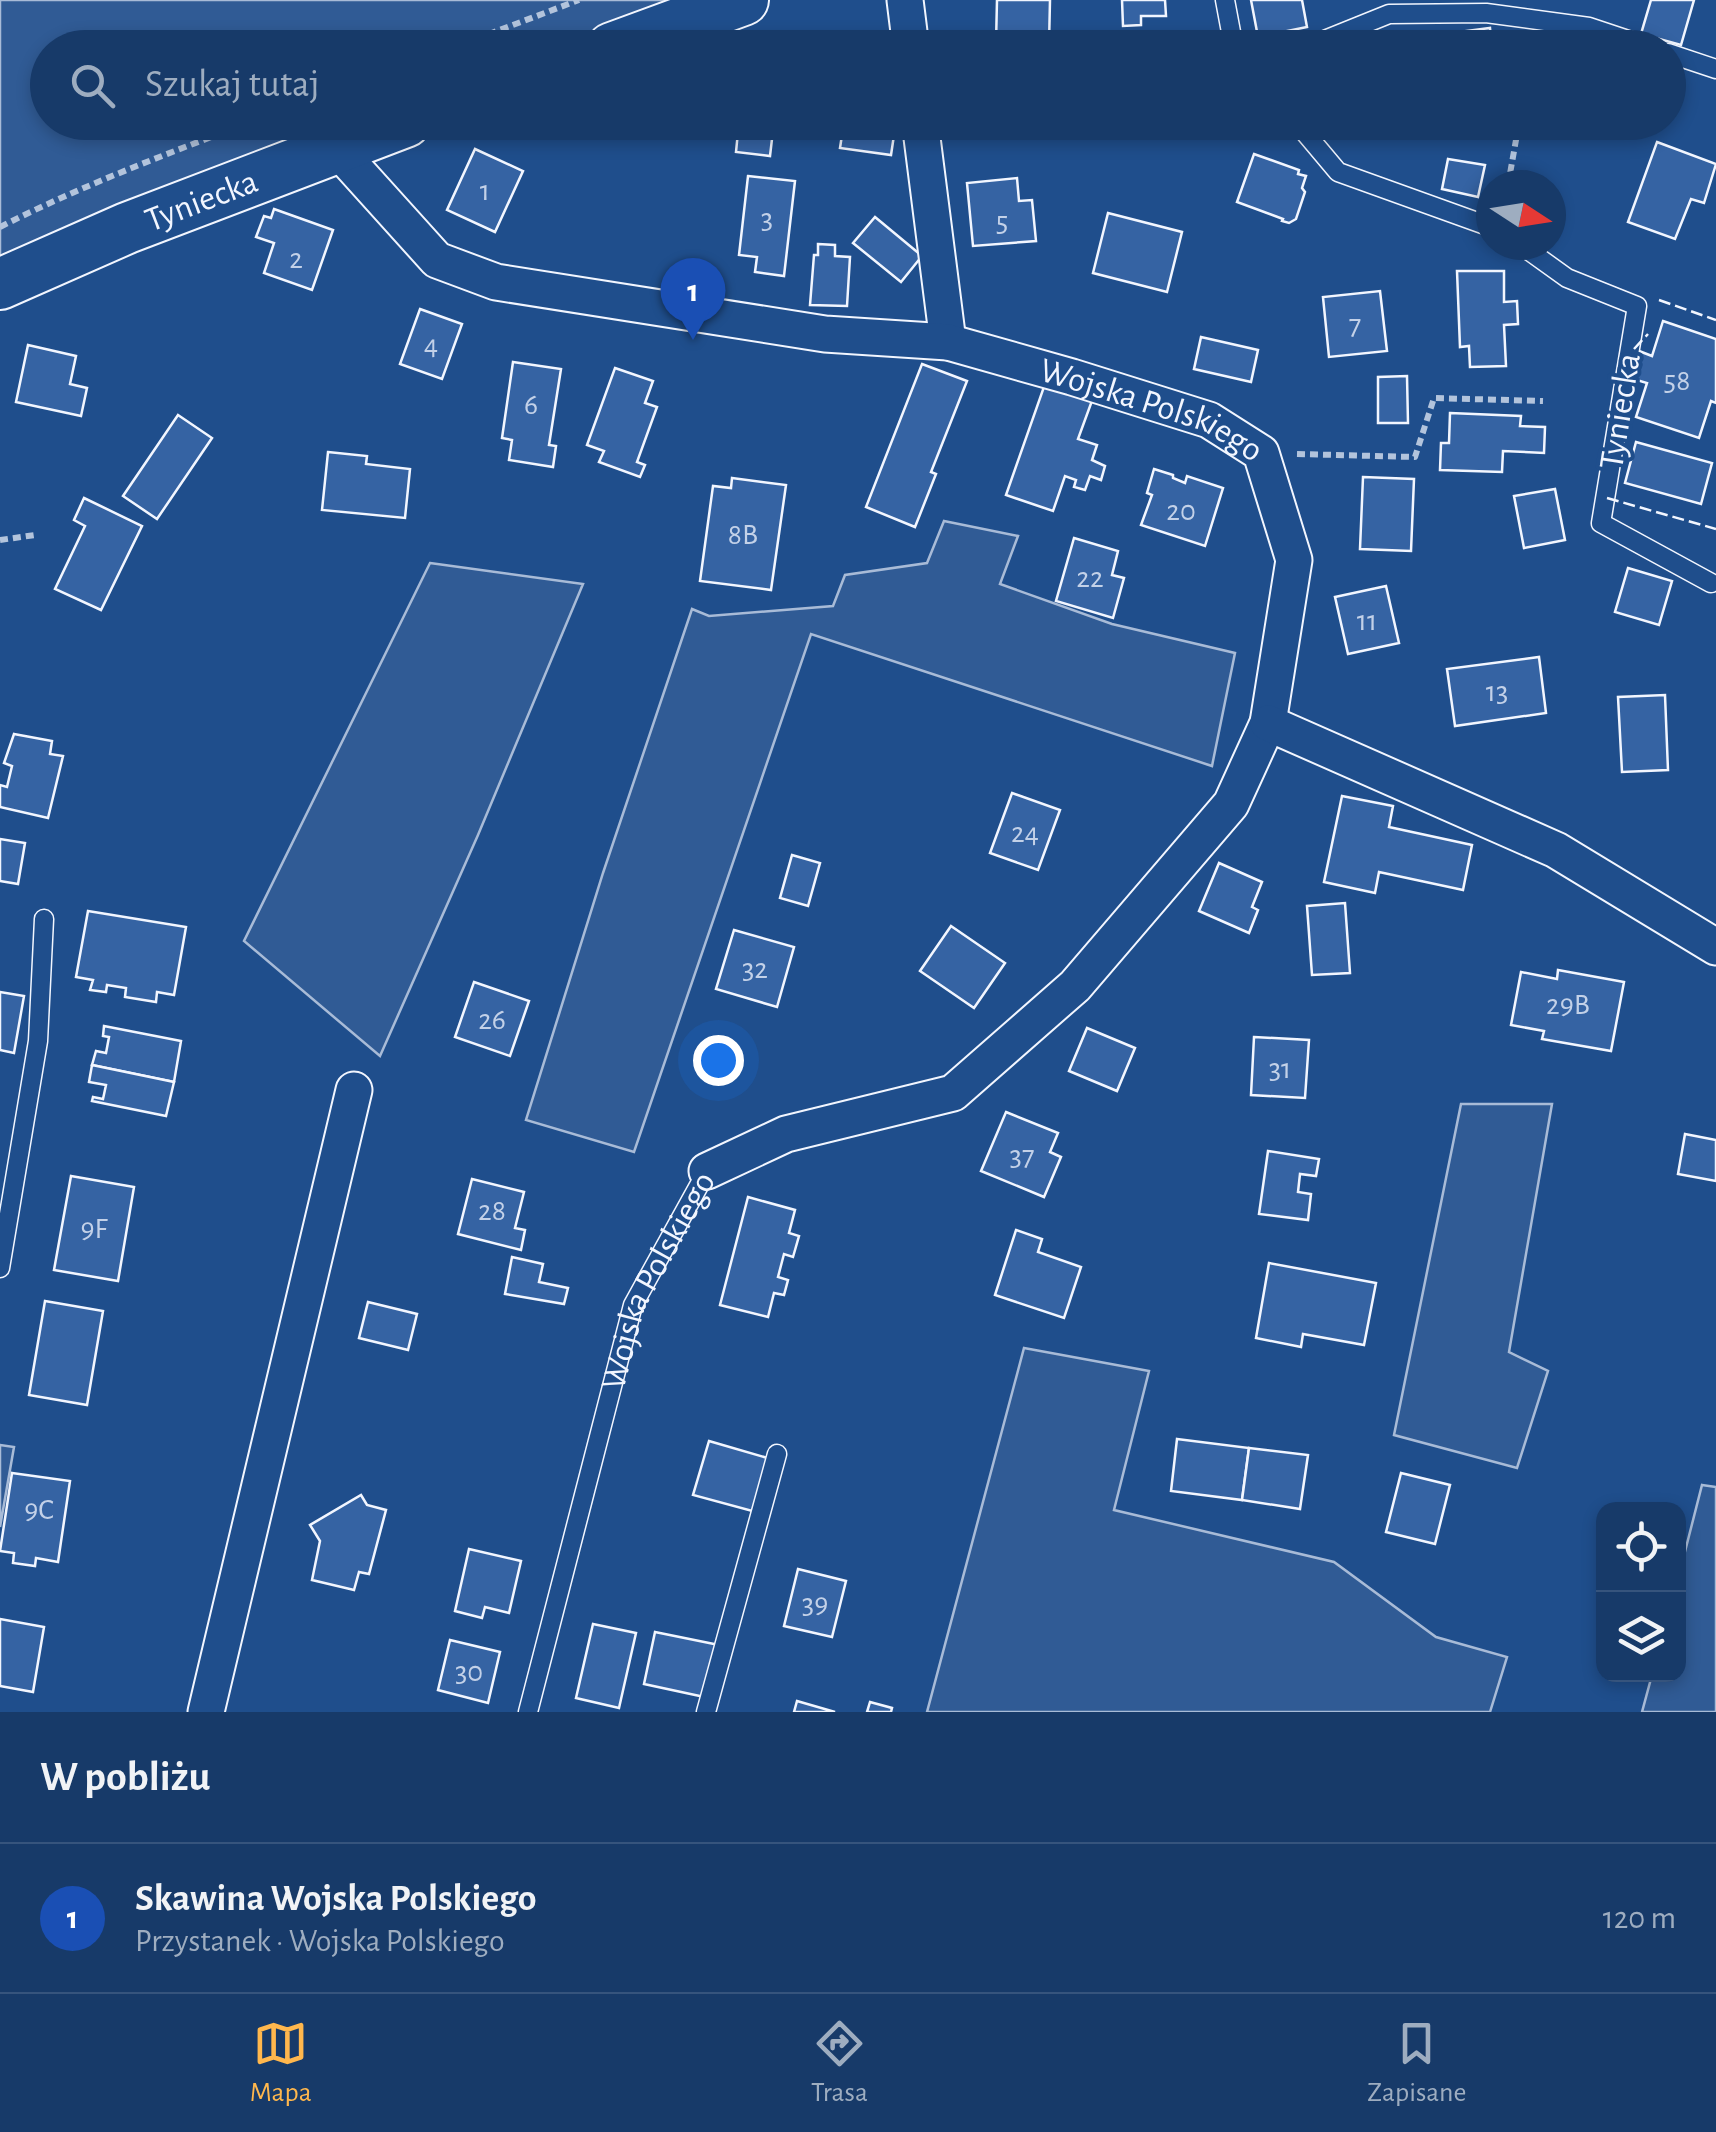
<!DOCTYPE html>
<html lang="pl">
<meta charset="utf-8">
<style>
:root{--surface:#173a69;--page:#244571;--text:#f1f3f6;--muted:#9eadc0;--line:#36547d;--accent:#ffb74d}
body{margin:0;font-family:"Alegreya Sans",sans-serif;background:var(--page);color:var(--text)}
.controls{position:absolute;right:30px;bottom:30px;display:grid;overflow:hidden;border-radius:20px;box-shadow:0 5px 15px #0003}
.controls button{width:90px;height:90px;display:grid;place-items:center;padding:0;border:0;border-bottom:2px solid var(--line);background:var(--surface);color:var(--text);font:50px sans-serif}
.compass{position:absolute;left:1476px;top:170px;width:90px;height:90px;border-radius:50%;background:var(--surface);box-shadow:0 5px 15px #0003;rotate:102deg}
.you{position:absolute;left:718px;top:1060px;width:35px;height:35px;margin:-25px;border:8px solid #fff;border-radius:50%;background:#1a73e8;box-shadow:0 0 0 15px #1a73e833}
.badge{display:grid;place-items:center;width:65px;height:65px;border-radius:50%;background:var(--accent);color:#fff;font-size:32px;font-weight:700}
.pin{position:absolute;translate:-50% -82px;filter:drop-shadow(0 2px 5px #0008)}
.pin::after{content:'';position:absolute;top:52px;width:35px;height:30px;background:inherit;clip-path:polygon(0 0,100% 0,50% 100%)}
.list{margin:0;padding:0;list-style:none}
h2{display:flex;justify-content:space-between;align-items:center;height:130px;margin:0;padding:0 40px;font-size:42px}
h2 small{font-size:32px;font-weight:400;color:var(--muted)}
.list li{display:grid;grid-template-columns:65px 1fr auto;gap:30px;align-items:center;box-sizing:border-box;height:150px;padding:0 40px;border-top:2px solid var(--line)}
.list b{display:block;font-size:38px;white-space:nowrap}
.list p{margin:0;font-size:32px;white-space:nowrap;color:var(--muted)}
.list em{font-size:32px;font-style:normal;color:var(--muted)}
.icon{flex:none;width:55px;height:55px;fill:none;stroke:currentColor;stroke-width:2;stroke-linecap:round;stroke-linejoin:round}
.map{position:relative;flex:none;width:1716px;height:1712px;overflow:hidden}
.search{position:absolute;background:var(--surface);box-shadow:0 5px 15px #0003;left:30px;right:30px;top:30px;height:110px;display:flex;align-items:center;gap:25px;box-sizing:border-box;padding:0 35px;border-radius:55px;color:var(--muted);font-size:38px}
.sheet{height:280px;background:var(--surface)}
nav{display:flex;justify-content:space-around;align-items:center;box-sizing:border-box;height:140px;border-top:2px solid var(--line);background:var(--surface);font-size:28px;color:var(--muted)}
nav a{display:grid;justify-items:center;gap:5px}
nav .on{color:var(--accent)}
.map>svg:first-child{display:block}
</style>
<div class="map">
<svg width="1716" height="1712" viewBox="0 0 1716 1712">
<rect width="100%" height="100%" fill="#1f4e8c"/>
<g fill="#305b95" stroke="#a8bbd7" stroke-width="2.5">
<path d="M0,0H695L562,47L48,48V122L351,123L0,264Z"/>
<path d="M944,521L1018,536L1000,584L1112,624L1235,653L1212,766L811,634L634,1152L526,1120L603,873L692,609L709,616L833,606L845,575L927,563Z"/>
<path d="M430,563L583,584L478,835L380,1056L244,941Z"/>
<path d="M1461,1104H1552L1509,1352L1548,1371L1517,1468L1394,1435Z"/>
<path d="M1024,1348L1149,1371L1114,1510L1334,1562L1436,1637L1507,1657L1490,1712H927Z"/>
<path d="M0,1445L14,1447L0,1527Z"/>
<path d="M1702,1485L1716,1487V1712H1642L1652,1675L1678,1674L1679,1575Z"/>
</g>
<g fill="#3563a3" stroke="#f2f6ff" stroke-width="2.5">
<path d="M997,0H1050L1049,45L996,43Z"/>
<path d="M1122,0H1165L1166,16H1141V25L1123,26Z"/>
<path d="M1251,0H1302L1307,27L1258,37Z"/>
<path d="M1651,0H1694L1681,45L1641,34Z"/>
<path d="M1490,28L1492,48H1468L1466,31Z"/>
<path d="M810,35L859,40L858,48H808Z"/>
<path d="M1504,40L1556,48H1503Z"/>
<path d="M739,122H774L770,156L736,152Z"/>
<path d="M844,122H896L891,155L840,148Z"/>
<path d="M1657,142L1716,164L1704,203L1691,199L1675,239L1628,222Z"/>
<path d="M475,149L523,171L495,232L447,210Z"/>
<path d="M1254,154L1299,170L1298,174L1306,176L1302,188L1305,192L1296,219L1289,223L1282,221L1283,219L1237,202Z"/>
<path d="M1448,159L1485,165L1478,197L1442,189Z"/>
<path d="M748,176L795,181L784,276L755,272L757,257L739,255Z"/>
<path d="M1017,178L1019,201L1032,200L1036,241L973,246L967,183Z"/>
<path d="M274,209L333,230L312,290L264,273L274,243L256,237L264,216L271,218Z"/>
<path d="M1108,213L1182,232L1167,292L1093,273Z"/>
<path d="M875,217L922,256L901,282L853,243Z"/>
<path d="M818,244L835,245V256L850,257L847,306L810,305L814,255H818Z"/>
<path d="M1457,271H1504V302L1517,301L1518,324L1504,325L1506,366L1470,367L1469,346L1460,347Z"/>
<path d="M1380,291L1387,351L1329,357L1323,297Z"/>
<path d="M420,309L462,324L442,379L400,364Z"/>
<path d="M1663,321L1716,339V403L1711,401L1699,438L1636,417L1647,383L1630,378L1639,351L1652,356Z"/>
<path d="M1201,337L1258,350L1251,382L1194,369Z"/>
<path d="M28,345L76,356L70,384L87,388L81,416L16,402Z"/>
<path d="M513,362L561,369L549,445L556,446L553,467L509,460L512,440L502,438Z"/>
<path d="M922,364L967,381L931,472L936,474L915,527L866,507Z"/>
<path d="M615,368L653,381L645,403L657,407L637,462L645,465L640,477L599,462L604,451L587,445Z"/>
<path d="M1407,376L1408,423H1378V377Z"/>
<path d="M1046,381L1093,398L1078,439L1097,445L1092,460L1105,466L1101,480L1090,476L1085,490L1074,487L1076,480L1065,476L1053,511L1006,495Z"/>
<path d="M1450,413L1521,416L1520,426L1545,427L1544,453L1503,451L1502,472L1440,470L1441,443H1449Z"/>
<path d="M178,415L212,438L157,519L123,496Z"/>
<path d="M1636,442L1712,463L1701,504L1625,483Z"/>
<path d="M328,452L367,456L366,464L410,469L405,518L322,510Z"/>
<path d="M1154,469L1173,475V478L1185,483L1187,476L1223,488L1205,546L1141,525L1152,495L1147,493Z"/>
<path d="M1363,477L1414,479L1411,551L1360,549Z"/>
<path d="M732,478L786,485L771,590L700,581L713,486L731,488Z"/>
<path d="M1555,489L1565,540L1524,548L1514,496Z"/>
<path d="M84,498L142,526L101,610L55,589L85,526L74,520Z"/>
<path d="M1074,538L1118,551L1112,575L1124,578L1113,618L1056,601Z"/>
<path d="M1628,568L1672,581L1659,625L1615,612Z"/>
<path d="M1386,586L1399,643L1348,654L1335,597Z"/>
<path d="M1539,657L1546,713L1455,726L1447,669Z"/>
<path d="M1665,695L1668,770L1622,772L1618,697Z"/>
<path d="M14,734L52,741L50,754L63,756L48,818L0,807V785L7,787L12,766L4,763Z"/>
<path d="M1012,793L1060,810L1038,870L990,853Z"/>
<path d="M1342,796L1393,806L1389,827L1472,845L1463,890L1379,872L1375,893L1324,882Z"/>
<path d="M0,839L25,843L18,884L0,881Z"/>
<path d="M792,855L820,863L808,906L780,898Z"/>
<path d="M1219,863L1262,882L1252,907L1258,910L1249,933L1199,911Z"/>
<path d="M1345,903L1350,973L1312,975L1307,906Z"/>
<path d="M88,911L186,927L174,995L157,992L156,1002L125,997L126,988L107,985L106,992L90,990L93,980L76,977Z"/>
<path d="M951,926L1005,963L974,1008L920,971Z"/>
<path d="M734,930L794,947L777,1007L716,989Z"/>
<path d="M1558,970L1624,982L1611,1051L1542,1039L1544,1031L1511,1025L1521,972L1557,979Z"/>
<path d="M474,982L529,1001L510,1056L455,1037Z"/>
<path d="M0,992L24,996L14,1053L0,1050Z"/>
<path d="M104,1026L181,1041L174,1082L92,1065L96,1051L106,1053L109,1037L103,1036Z"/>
<path d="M1087,1028L1135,1048L1117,1091L1069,1071Z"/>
<path d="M1254,1037L1309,1040L1305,1098L1251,1095Z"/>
<path d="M92,1065L174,1082L166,1116L92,1101L93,1097L103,1099L106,1085L89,1082Z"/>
<path d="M1006,1112L1058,1133L1050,1152L1061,1157L1044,1197L981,1171Z"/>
<path d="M1685,1134L1716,1140V1181L1678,1174Z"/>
<path d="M1268,1151L1319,1159L1316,1176L1300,1174L1298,1192L1311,1194L1308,1220L1259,1214Z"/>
<path d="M71,1176L134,1187L118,1281L54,1270Z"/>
<path d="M472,1179L524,1192L515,1228L525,1230L521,1250L458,1234Z"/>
<path d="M748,1197L795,1210L789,1233L799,1236L793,1257L784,1254L778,1277L788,1280L784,1295L774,1293L768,1317L720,1305Z"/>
<path d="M1016,1230L1042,1239L1038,1252L1081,1267L1064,1318L995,1295Z"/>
<path d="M512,1257L543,1264L539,1282L568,1288L564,1304L505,1294Z"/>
<path d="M1269,1263L1376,1283L1364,1345L1303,1334L1301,1347L1256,1338Z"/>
<path d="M45,1301L103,1311L87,1405L29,1395Z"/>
<path d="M368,1302L417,1314L408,1350L359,1338Z"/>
<path d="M1177,1439L1249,1448L1242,1500L1171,1491Z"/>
<path d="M709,1441L771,1459L756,1512L693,1495Z"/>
<path d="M1249,1448L1308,1455L1300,1509L1242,1500Z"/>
<path d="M12,1473L70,1481L58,1562L36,1558L35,1566L13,1563L14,1553L0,1551Z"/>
<path d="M1401,1473L1450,1485L1435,1544L1386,1532Z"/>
<path d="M361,1495L367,1505L386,1510L369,1574L359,1572L354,1590L312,1580L320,1541L310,1525Z"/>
<path d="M469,1549L521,1561L509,1613L485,1607L482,1618L455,1611Z"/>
<path d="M798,1569L846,1581L832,1637L784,1626Z"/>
<path d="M0,1619L44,1627L33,1692L0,1686Z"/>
<path d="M593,1624L636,1633L619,1708L576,1698Z"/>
<path d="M655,1632L719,1645L709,1698L644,1684Z"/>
<path d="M450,1640L500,1652L488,1703L438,1690Z"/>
<path d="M797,1701L835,1712H794Z"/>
<path d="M870,1702L892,1708L891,1712H867Z"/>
</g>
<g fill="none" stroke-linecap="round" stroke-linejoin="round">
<defs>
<g id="lane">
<path d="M1225,0L1234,48"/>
<path d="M1317,48L1327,39L1389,14L1486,13L1589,27L1652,48"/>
<path d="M1668,53L1716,69"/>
<path d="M1296,122L1338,172L1491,227"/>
<path d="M1521,245L1567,278L1637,306L1601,523L1711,583"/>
<path d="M0,1268L38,1041L44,919"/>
<path id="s1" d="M528,1712L633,1305L707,1171"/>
<path d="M706,1712L777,1454"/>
</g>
<g id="street">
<path d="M905,0L911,48"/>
<path d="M920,122L948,342"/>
<path id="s2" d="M336,148L437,260L496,282L825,334L948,342L1072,377L1209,420L1261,453L1294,560L1268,723L1231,804L1075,986L953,1093L786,1134L707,1171"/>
<path d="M1268,723L1556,850L1716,947"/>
<path d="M206,1712L354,1090"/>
</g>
<g id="secondary">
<path d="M612,48L743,0"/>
<path id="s3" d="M0,284L127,228L405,122"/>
</g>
</defs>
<use href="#lane" stroke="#f2f6ff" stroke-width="21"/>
<use href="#street" stroke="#f2f6ff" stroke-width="39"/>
<use href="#secondary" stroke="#f2f6ff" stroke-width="54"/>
<g stroke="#b3c4dc" stroke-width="6" stroke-dasharray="8 5" stroke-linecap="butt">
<path d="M452,48L579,0"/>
<path d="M1508,185L1519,123L1573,126"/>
<path d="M0,227C81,186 166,154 251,122"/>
<path d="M1297,454L1415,457L1434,398L1543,401"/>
<path d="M0,540L35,535"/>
</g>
<use href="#lane" stroke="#1f4e8c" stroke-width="18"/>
<use href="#street" stroke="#1f4e8c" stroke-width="35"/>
<use href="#secondary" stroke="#1f4e8c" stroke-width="50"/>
<g stroke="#f2f6ff" stroke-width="2.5" stroke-dasharray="12 5" stroke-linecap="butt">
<path d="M1659,300L1716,320"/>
<path d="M1634,349L1648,334"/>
<path d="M1607,498L1716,529"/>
</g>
</g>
<g text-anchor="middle" stroke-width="8" stroke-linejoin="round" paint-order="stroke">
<g font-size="30" fill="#c3d1e8">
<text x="485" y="200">1</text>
<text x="767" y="228">3</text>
<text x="1002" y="231">5</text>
<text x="296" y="268">2</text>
<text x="1355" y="334">7</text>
<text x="431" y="354">4</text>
<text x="1677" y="390">58</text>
<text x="531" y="414">6</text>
<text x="1181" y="520">20</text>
<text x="743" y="544">8B</text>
<text x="1090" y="587">22</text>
<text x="1367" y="630">11</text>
<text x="1497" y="701">13</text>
<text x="1025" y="842">24</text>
<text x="755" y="978">32</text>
<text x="1568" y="1014">29B</text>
<text x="492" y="1029">26</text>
<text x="1280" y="1078">31</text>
<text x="1022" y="1165">37</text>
<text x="492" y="1220">28</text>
<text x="94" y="1238">9F</text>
<text x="39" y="1519">9C</text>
<text x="815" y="1613">39</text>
<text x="469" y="1681">30</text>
</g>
<g font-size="35" fill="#f2f6ff" stroke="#1f4e8c">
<text dy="12" stroke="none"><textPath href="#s3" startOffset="218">Tyniecka</textPath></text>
<text transform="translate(1619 411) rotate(-81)" y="12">Tyniecka</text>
<text dy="12" stroke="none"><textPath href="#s2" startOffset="885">Wojska Polskiego</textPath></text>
<text dy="12" stroke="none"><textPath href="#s1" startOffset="452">Wojska Polskiego</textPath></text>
</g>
</g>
</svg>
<div class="controls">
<button><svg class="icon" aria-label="locate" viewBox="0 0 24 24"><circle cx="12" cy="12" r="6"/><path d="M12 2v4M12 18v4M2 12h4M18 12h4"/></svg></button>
<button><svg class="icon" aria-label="layers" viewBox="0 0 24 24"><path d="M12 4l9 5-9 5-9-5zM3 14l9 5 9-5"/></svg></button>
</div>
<svg class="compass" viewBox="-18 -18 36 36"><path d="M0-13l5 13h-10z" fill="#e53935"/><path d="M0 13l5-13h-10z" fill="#9eadc0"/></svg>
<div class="you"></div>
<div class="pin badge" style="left:693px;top:340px;background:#1a4fb4">1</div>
<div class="search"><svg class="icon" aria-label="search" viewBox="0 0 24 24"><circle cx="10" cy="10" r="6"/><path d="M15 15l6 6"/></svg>Szukaj tutaj</div>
</div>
<section class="sheet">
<h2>W pobliżu<small></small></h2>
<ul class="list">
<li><span class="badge" style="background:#1a4fb4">1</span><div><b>Skawina Wojska Polskiego</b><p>Przystanek · Wojska Polskiego</p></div><em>120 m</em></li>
</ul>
</section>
<nav>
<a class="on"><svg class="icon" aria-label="map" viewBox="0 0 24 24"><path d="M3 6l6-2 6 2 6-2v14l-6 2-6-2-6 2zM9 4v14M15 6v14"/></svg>Mapa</a>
<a><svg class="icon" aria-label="directions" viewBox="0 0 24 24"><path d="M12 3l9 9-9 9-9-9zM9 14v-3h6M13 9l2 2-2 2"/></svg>Trasa</a>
<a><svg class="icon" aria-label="saved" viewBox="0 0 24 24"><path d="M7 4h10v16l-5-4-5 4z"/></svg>Zapisane</a>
</nav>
